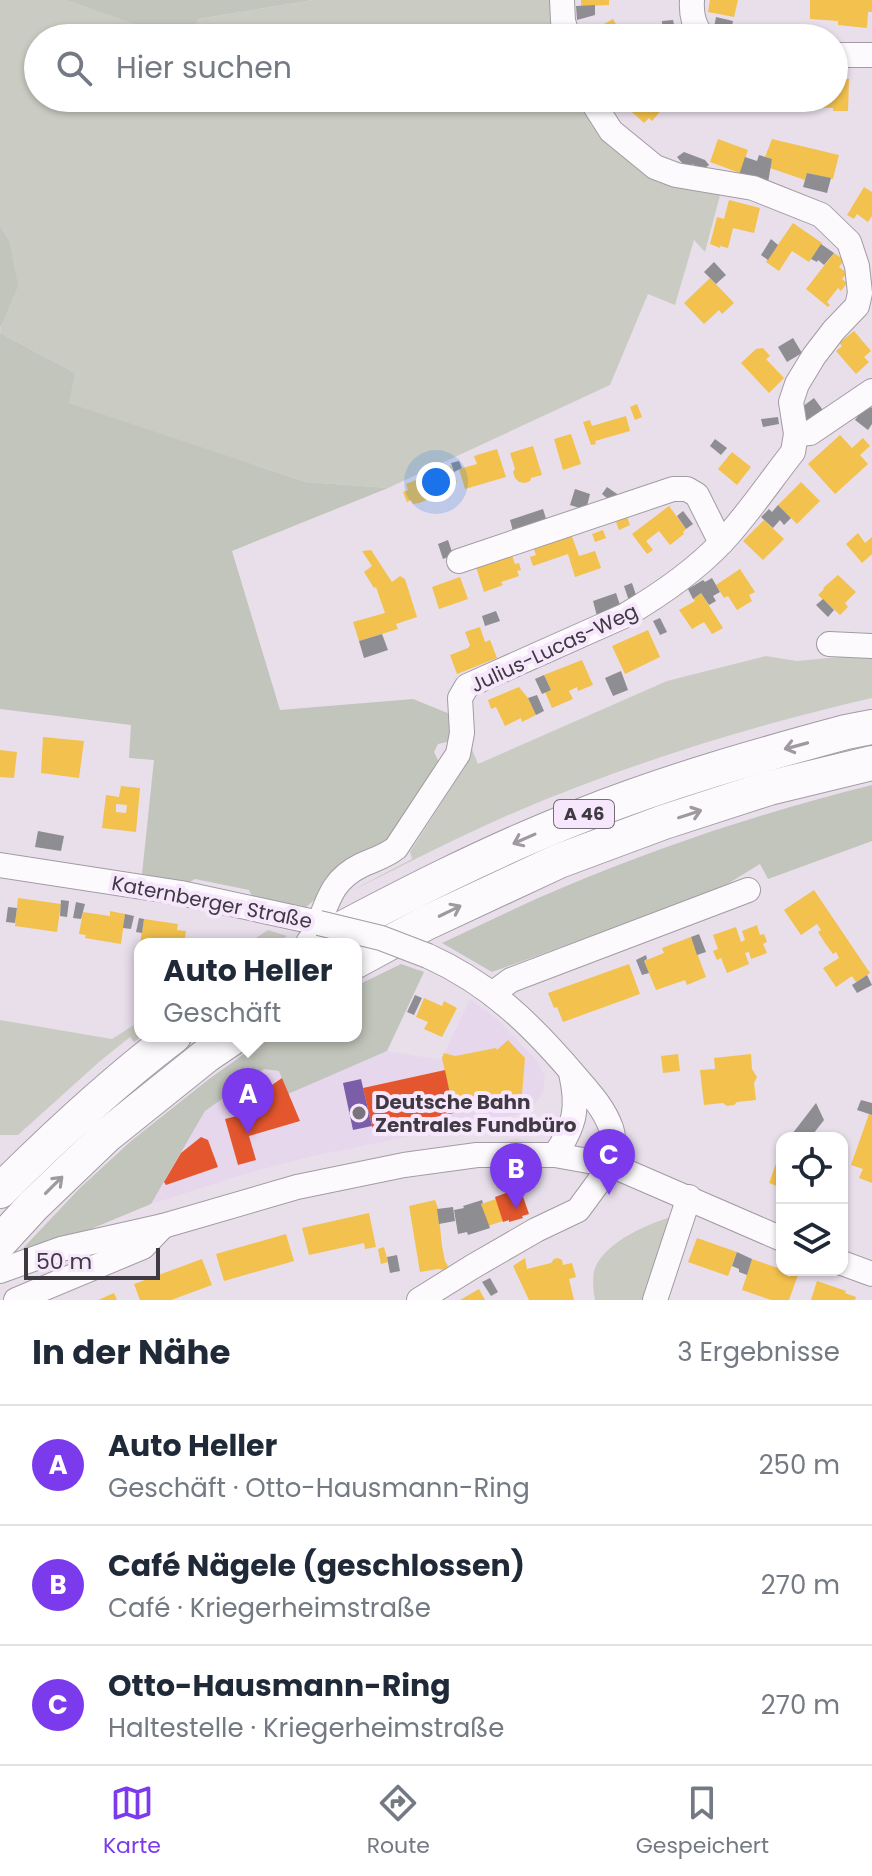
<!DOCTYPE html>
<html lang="de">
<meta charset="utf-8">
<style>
:root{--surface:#fff;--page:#f6f6f7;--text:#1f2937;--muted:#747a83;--line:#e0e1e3;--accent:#7c3aed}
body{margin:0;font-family:Poppins,sans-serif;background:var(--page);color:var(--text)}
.controls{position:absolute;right:24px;bottom:24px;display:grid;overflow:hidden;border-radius:16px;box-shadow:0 2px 6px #0004}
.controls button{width:72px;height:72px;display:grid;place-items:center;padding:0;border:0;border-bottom:2px solid var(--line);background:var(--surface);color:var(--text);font:40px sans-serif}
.scale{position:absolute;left:24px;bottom:20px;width:136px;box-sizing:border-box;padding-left:8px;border:4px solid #3f3942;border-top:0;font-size:22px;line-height:28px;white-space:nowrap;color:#3f3942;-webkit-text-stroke:6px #f7e7fd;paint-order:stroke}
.you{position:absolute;left:436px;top:482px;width:28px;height:28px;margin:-20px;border:6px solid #fff;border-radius:50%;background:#1a73e8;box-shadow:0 0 0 12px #1a73e833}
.badge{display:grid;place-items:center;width:52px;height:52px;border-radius:50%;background:var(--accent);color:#fff;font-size:26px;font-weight:700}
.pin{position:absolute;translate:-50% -66px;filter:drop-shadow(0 2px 4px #0008)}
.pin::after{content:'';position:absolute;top:42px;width:28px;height:24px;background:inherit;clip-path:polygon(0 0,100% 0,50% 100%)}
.popup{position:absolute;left:134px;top:938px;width:228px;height:104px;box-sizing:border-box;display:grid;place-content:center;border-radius:16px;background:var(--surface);filter:drop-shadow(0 2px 6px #0005);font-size:26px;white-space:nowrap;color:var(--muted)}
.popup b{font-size:30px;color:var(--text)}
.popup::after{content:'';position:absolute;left:50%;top:100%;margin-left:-16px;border:16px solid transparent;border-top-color:var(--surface)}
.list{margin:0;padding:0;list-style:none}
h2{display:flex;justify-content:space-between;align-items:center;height:104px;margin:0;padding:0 32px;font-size:34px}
h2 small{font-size:26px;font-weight:400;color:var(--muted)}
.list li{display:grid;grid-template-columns:52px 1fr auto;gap:24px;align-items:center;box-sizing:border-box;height:120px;padding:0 32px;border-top:2px solid var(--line)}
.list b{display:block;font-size:30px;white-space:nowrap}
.list p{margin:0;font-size:26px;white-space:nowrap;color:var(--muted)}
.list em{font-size:26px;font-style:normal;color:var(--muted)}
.icon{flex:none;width:44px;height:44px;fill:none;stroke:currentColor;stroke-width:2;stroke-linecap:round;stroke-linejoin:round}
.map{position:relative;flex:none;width:872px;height:1300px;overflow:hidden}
.search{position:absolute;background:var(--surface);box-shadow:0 2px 6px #0004;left:24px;right:24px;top:24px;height:88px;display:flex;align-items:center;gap:20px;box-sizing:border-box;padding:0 28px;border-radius:44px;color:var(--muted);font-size:30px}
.sheet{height:464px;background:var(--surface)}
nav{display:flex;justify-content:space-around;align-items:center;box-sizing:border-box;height:112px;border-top:2px solid var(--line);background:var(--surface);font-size:22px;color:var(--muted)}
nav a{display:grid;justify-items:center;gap:4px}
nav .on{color:var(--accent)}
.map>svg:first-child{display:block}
</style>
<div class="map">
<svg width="872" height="1300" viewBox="0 0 872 1300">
<rect width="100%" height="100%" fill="#e8dfeb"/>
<path fill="#e7d7ec" d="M470,999L497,1019L537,1061L545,1076L543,1093L534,1105L519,1114L313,1156L251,1172L151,1204L205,1111L264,1068L279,1071L288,1093L387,1051L441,1060Z"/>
<g fill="#caccc3">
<path d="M0,0H66L176,38H38V98H582L614,150L661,177L722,188L705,252L694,240L675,305L648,294L610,385L388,488L306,482L68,403L75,373L0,333L9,240L0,226Z"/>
<path d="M313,0H550V6L560,38H191L193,37L198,19Z"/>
<path d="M872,654V698C747,727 624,765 506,816C452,840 400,867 347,893L412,859L410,852L466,765L472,749L478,764L667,681L766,656L797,661Z"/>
<path d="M268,930L287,936L274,944H247Z"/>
<path d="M0,1020L112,1039L140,1021V1036H142L134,1042L130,1037L99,1062L18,1135H0Z"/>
<path d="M674,1216L646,1300H595C593,1291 592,1276 595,1268C605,1242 649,1223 674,1216Z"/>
</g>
<g fill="#c2c5bb">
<path d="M66,0H313L198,19L193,38H176L160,33Z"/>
<path d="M0,226L9,240L18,286L0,328Z"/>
<path d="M0,333L75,373L69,403L306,482L388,488L232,551L280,710L413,699L450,714L451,734L447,742L438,744L434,752L439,762L394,834L306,907H300L253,898L249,890L195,879L188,883L142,874L154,760L129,758L131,725L0,709Z"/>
<path d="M872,785V841L768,879L760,864L716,891L492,972L442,943C483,924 523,904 564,887C664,845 767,811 872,785Z"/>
<path d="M401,964L424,972L387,1051L288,1094L279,1071L264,1069L205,1111L151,1204L9,1263L80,1188L131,1141L209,1079L244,1054L272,1036H356V986Z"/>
</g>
<g fill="#f2c14e" fill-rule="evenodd">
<path d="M581,0H609V5L581,6Z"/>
<path d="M710,0H738L734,17L708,12Z"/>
<path d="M810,0H872V12H868L867,28L838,25V21L810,19Z"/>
<path d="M613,19L621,33L612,38H590L587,33Z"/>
<path d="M834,79H849L848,111H833V108L810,107V98H834Z"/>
<path d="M627,98H645L653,105L659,98L666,105L652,121L649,118L644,123L624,105L629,100Z"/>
<path d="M718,139L748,150L740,173L710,162Z"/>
<path d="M772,139L839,155L833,179L807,173L805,180L770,168L772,159L765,157Z"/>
<path d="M864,187L872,192V216L868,222L857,214L854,219L847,215Z"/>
<path d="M729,200L760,208L754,233L733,228L728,248L720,246V248L710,244L717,217L724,219Z"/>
<path d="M793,223L822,243L809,262L792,251L779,271L766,262Z"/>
<path d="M834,253L844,260L839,267L847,273L842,279L847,283L841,291L838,288L827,302L830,305L828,307L806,289Z"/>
<path d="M710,278L734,303L722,314L719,310L704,324L684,303Z"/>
<path d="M854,331L871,351L864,357L869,362L856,374L836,351L842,346L839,343Z"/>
<path d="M763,348L770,356L766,359L784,378L769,393L741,363L756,349Z"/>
<path d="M637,404L642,417L635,420L630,407Z"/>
<path d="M626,416L630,431L595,441L596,444L591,445L583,422L590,420L592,426Z"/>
<path d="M571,434L581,464L563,470L554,439Z"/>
<path d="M840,435L852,448L863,438L870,446L860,455L868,464L835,494L808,464Z"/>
<path d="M533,446L542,475L531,478L530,481L525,483L519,482L515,478L513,472L515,469L510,453Z"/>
<path d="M497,449L506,477L465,489L459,469L477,464L474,456Z"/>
<path d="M732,452L751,467L737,485L718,469Z"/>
<path d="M451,466L457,482L450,485L451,488L442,491L440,488L432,490L435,497L419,503L413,504L411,500L407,502L403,492L408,490L406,484Z"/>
<path d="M801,482L820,501L797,524L778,505Z"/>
<path d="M669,506L686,529L683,532L684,534L670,545L659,531L646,541L653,550L647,554L632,534Z"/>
<path d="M627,517L630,525L619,530L616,522Z"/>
<path d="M764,520L784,539L763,560L743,541Z"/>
<path d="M603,530L606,538L595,542L592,534Z"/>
<path d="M570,531L579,556L595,551L601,568L575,577L568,554L533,566L530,557L536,555L532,544Z"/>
<path d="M858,533L865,543L872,537V554L862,563L846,544Z"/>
<path d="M371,550L392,582L400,576L405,579L417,617L396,624L398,629L359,641L353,622L385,613L376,587L374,588L364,572L372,566L362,551Z"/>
<path d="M512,555L515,564L519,563L521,570L517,571L519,576L501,582L503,585L484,592L476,567Z"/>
<path d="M740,569L755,592L749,595L752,601L737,610L728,596L724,598L716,585Z"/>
<path d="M838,575L856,592L845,603L848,607L840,615L818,595L824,589L823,588Z"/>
<path d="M460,577L468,599L439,609L432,587Z"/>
<path d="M701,593L723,628L712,634L704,622L692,629L679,610L695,601L693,599Z"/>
<path d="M480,627L485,642L490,640L497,658L457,674L450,655L468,648L470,645L465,632Z"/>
<path d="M648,630L660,657L625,674L612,646Z"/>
<path d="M582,660L593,685L578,691L577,687L569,691L573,699L552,708L545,692L551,690L544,675Z"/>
<path d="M519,687L528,698L536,715L522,722L521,718L505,726L496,707L491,709L488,700Z"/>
<path d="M43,737L84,741L79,778L41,773Z"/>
<path d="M0,750L17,752L14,778L0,777Z"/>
<path d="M121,786L140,788L136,832L102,828L106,795L119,797ZM116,804L127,805L126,813L116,812Z"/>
<path d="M814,890L870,973L856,982L852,976L836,987L823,968L839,958L836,952L833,954L825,943L818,932L821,930L817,924L801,935L784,910Z"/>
<path d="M18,898L61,904L57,932L15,926Z"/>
<path d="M110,911L125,914L121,944L85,938L86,935L79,934L83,912L110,916Z"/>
<path d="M144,919L178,924L177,930L186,931L184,944H140Z"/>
<path d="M757,925L760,935L764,934L767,942L763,944L767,953L751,959L749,952L745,953L749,964L727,973L721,958L717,960L713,951L718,949L713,935L736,927L741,942L745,940L742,931Z"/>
<path d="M691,937L706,977L687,985L685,980L656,990L644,961L664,953L662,948Z"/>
<path d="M629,964L640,994L563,1022L557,1007L554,1008L548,993Z"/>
<path d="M424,998L442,1006L444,1001L457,1008L442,1037L424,1029L428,1022L416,1017Z"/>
<path d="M508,1040L525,1058L522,1094H518L519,1100L454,1113L442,1058L444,1053L455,1056L496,1048L497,1050Z"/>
<path d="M678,1054L680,1071L663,1073L661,1056Z"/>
<path d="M751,1054L752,1069L757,1077L754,1083L756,1100L737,1102L734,1105L727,1106L723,1103L704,1105L700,1070L715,1069L714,1058Z"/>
<path d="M869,1114L872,1115V1183L859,1178L863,1169L851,1165Z"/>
<path d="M779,1155L782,1156V1188L769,1183Z"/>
<path d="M496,1199L503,1221L488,1226L481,1204Z"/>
<path d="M435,1200L438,1208L442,1246L445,1261L448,1266L444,1270L438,1269L420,1272L409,1206Z"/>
<path d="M369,1213L376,1247L365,1249L364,1243L309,1255L302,1228Z"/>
<path d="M286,1234L294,1261L224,1281L216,1254Z"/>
<path d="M697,1238L737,1252L728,1276L688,1262Z"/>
<path d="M384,1247L388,1262L381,1264L378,1249Z"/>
<path d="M525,1258L527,1269L551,1263L554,1259L558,1258L562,1260L563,1265L572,1263L576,1277L569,1279L574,1300H529L513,1266Z"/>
<path d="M202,1259L212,1285L171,1300H140L134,1284Z"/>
<path d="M752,1259L798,1275L789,1300H771L742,1290Z"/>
<path d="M817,1281L846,1291L845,1293L856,1297L855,1300H811Z"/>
<path d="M479,1289L485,1300H460Z"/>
<path d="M114,1293L117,1300H98Z"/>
</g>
<g fill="#e4572e">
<path d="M445,1070L454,1113L373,1130L363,1088Z"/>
<path d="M282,1078L300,1121L249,1136L256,1160L238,1165L225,1119L260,1110L256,1096Z"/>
<path d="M201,1137L208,1140L218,1167L166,1185L164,1182L181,1153Z"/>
<path d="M520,1188L529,1214L522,1216L523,1218L509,1222V1220L503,1222L495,1197Z"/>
</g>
<path fill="#7b5ea7" d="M361,1079L372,1126L353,1130L343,1083Z"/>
<g fill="#8d8d92">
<path d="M595,5V15L577,20L576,6Z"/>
<path d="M716,17L733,21L730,37L713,33Z"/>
<path d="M673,20L675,29L674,38H663L662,21Z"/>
<path d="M684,152L705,160L709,165L700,172L693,164L687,169L677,157Z"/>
<path d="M759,155L772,159L768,183L739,175L745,157L757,161Z"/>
<path d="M807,173L831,178L827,193L803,187Z"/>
<path d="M771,239L778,245L768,260L761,255Z"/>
<path d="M821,244L834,253L824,265L818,260L817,262L811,259Z"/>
<path d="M714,262L726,275L716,284L704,272Z"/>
<path d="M793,338L802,353L787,362L778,347Z"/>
<path d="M814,398L825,413L809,424L798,410Z"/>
<path d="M866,404L872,408V424L868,430L855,420Z"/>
<path d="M778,417L779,424L763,427L761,419Z"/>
<path d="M715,439L727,448L721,455L710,446Z"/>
<path d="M459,461L462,468L454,472L451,463Z"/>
<path d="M607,487L620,496L614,504L602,494Z"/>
<path d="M575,489L590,494L586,510L570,505Z"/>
<path d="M778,505L791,518L784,525L780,520L773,528L761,517L769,509L772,512Z"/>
<path d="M543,509L548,525L514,535L510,520Z"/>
<path d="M683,511L693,524L686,529L677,516Z"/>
<path d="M448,540L453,555L443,559L438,544Z"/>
<path d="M712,578L720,592L713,596L716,601L709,605L701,593L693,599L688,589L703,580L705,582Z"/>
<path d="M632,583L637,598L629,601L624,586Z"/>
<path d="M616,593L621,608L597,616L593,601Z"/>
<path d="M823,599L834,610L828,617L816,605Z"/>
<path d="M496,611L500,621L485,626L482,616Z"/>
<path d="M660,618L667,632L660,635L653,621Z"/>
<path d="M382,634L388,650L364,658L359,641Z"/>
<path d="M621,671L628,690L613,696L605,678Z"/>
<path d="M544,675L551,690L542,694L535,679Z"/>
<path d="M537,695L544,711L536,715L528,698Z"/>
<path d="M38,831L64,836L61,851L35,847Z"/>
<path d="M61,900L69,901L67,917L60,916Z"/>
<path d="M76,902L85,904L81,919L73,918Z"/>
<path d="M8,907L17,908L15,923L6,922Z"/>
<path d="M125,914L134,916L131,929L123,928Z"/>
<path d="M139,918L144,919L142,933L136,932Z"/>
<path d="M699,934L706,952L697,955L691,937Z"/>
<path d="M646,955L647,959L644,961L649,973L642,975L636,960Z"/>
<path d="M867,975L872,985L857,993L852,985Z"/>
<path d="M415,995L422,998L414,1015L407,1012Z"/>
<path d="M861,1100L872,1103V1115L857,1110Z"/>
<path d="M816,1103L824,1120L810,1138H789Z"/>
<path d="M482,1200L483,1203L481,1204L490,1228L468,1235L467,1232L458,1234L454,1210L464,1208L463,1206Z"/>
<path d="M453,1207L455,1221L439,1224L437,1209Z"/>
<path d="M737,1252L752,1259L747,1275L739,1272V1269L732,1266Z"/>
<path d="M397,1255L400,1271L390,1273L387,1257Z"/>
<path d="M490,1278L498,1292L491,1296L482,1282Z"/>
</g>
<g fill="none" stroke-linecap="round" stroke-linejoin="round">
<defs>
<g id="minor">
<path d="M562,0L563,21L568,38"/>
<path d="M692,0C691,16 694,25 703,38"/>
<path d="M834,55H872"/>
<path d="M796,434L810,433L872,391"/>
<path d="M459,561L673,489H687L697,495L721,543"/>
<path d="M829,644L872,646"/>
<path d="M0,865L181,893L319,923C329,897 334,879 360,866C372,860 385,857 396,848L458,754L462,733L460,698L467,686L624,616C660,595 695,571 723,541C749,513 770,481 793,452L796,434L791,402L797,384L814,356L834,330L857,306L860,293L857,266L849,242L821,215L753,188L676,175L655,167L611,131L590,98"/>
<path d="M428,956C490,984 532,1025 576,1077C589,1092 604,1108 611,1128C615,1140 613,1152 611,1165"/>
<path d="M492,994L511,980L748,890"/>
<path d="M555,1155C575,1125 579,1108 571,1073"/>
<path d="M842,1263L872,1274"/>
<path d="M0,1271L61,1249L163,1226L297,1187L404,1165L477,1155H555L611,1165L782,1239"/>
<path d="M16,1300L143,1247L163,1226"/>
<path d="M419,1300L472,1267L536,1230L578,1210L611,1165"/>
<path d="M655,1300L689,1197"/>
</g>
<g id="highway">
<path d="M313,944C401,897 490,851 583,815C669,781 757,756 846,732L872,727"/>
<path d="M356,961L426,923L559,861L664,822L769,788L872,763"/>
<path d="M0,1191C55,1136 112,1083 174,1036"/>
<path d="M0,1242L33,1206L106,1136L207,1055L235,1036"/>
</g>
</defs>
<use href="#minor" stroke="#a29ba4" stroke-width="26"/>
<use href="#highway" stroke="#a29ba4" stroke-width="36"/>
<use href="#minor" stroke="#fcfafc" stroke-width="24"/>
<use href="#highway" stroke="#fcfafc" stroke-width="34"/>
<defs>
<path id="minor-bridge" d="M319,923L381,938L428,956"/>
</defs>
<use href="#minor-bridge" stroke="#a29ba4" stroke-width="26" stroke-linecap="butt"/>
<use href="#minor-bridge" stroke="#fcfafc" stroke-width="24"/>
</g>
<defs><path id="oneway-shaft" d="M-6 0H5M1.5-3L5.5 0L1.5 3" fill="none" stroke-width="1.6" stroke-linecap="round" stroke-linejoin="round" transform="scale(2)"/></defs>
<g stroke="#9e9a9f">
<use href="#oneway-shaft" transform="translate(796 746) rotate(165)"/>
<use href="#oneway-shaft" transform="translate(690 814) rotate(-18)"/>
<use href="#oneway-shaft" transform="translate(524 839) rotate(156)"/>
<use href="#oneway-shaft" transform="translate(450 911) rotate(-26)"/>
<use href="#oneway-shaft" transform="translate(54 1185) rotate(-45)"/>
</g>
<circle fill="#7a737d" stroke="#f7e7fd" stroke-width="3" cx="359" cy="1113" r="8"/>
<g text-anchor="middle" stroke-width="8" stroke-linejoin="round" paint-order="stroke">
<rect fill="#f7e7fd" stroke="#766d7a" stroke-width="2" x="554" y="800" width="60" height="28" rx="6"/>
<g font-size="18" font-weight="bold" fill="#3f3942">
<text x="584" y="820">A 46</text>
</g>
<g font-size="20" fill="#3f3942" stroke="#f7e7fd">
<text transform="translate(554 648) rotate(-25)" y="7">Julius-Lucas-Weg</text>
<text transform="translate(212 902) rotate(11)" y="7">Katernberger Straße</text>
</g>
<g font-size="20" font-weight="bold" fill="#3f3942" stroke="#f7e7fd" text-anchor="start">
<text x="375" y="1109">Deutsche Bahn<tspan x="375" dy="23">Zentrales Fundbüro</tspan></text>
</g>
</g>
</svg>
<div class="controls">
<button><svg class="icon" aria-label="locate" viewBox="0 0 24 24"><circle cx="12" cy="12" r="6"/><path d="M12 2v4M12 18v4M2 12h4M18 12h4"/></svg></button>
<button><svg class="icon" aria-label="layers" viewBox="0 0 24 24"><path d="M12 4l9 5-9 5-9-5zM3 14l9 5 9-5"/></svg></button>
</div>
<div class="scale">50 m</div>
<div class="you"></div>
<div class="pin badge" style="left:248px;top:1134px">A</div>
<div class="popup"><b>Auto Heller</b>Geschäft</div>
<div class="pin badge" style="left:516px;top:1209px">B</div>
<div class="pin badge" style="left:609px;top:1195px">C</div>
<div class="search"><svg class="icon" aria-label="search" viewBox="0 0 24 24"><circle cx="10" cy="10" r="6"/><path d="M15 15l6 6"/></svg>Hier suchen</div>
</div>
<section class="sheet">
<h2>In der Nähe<small>3 Ergebnisse</small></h2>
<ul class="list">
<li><span class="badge">A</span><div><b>Auto Heller</b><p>Geschäft · Otto-Hausmann-Ring</p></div><em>250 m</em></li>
<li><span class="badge">B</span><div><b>Café Nägele (geschlossen)</b><p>Café · Kriegerheimstraße</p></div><em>270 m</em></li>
<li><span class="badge">C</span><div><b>Otto-Hausmann-Ring</b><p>Haltestelle · Kriegerheimstraße</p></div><em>270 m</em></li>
</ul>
</section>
<nav>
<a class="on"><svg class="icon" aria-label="map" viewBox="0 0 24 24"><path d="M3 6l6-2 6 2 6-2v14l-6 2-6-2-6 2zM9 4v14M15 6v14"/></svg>Karte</a>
<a><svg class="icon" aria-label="directions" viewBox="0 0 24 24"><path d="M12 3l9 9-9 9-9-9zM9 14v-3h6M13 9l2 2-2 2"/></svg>Route</a>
<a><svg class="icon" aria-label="saved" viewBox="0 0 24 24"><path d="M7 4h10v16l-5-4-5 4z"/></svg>Gespeichert</a>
</nav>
